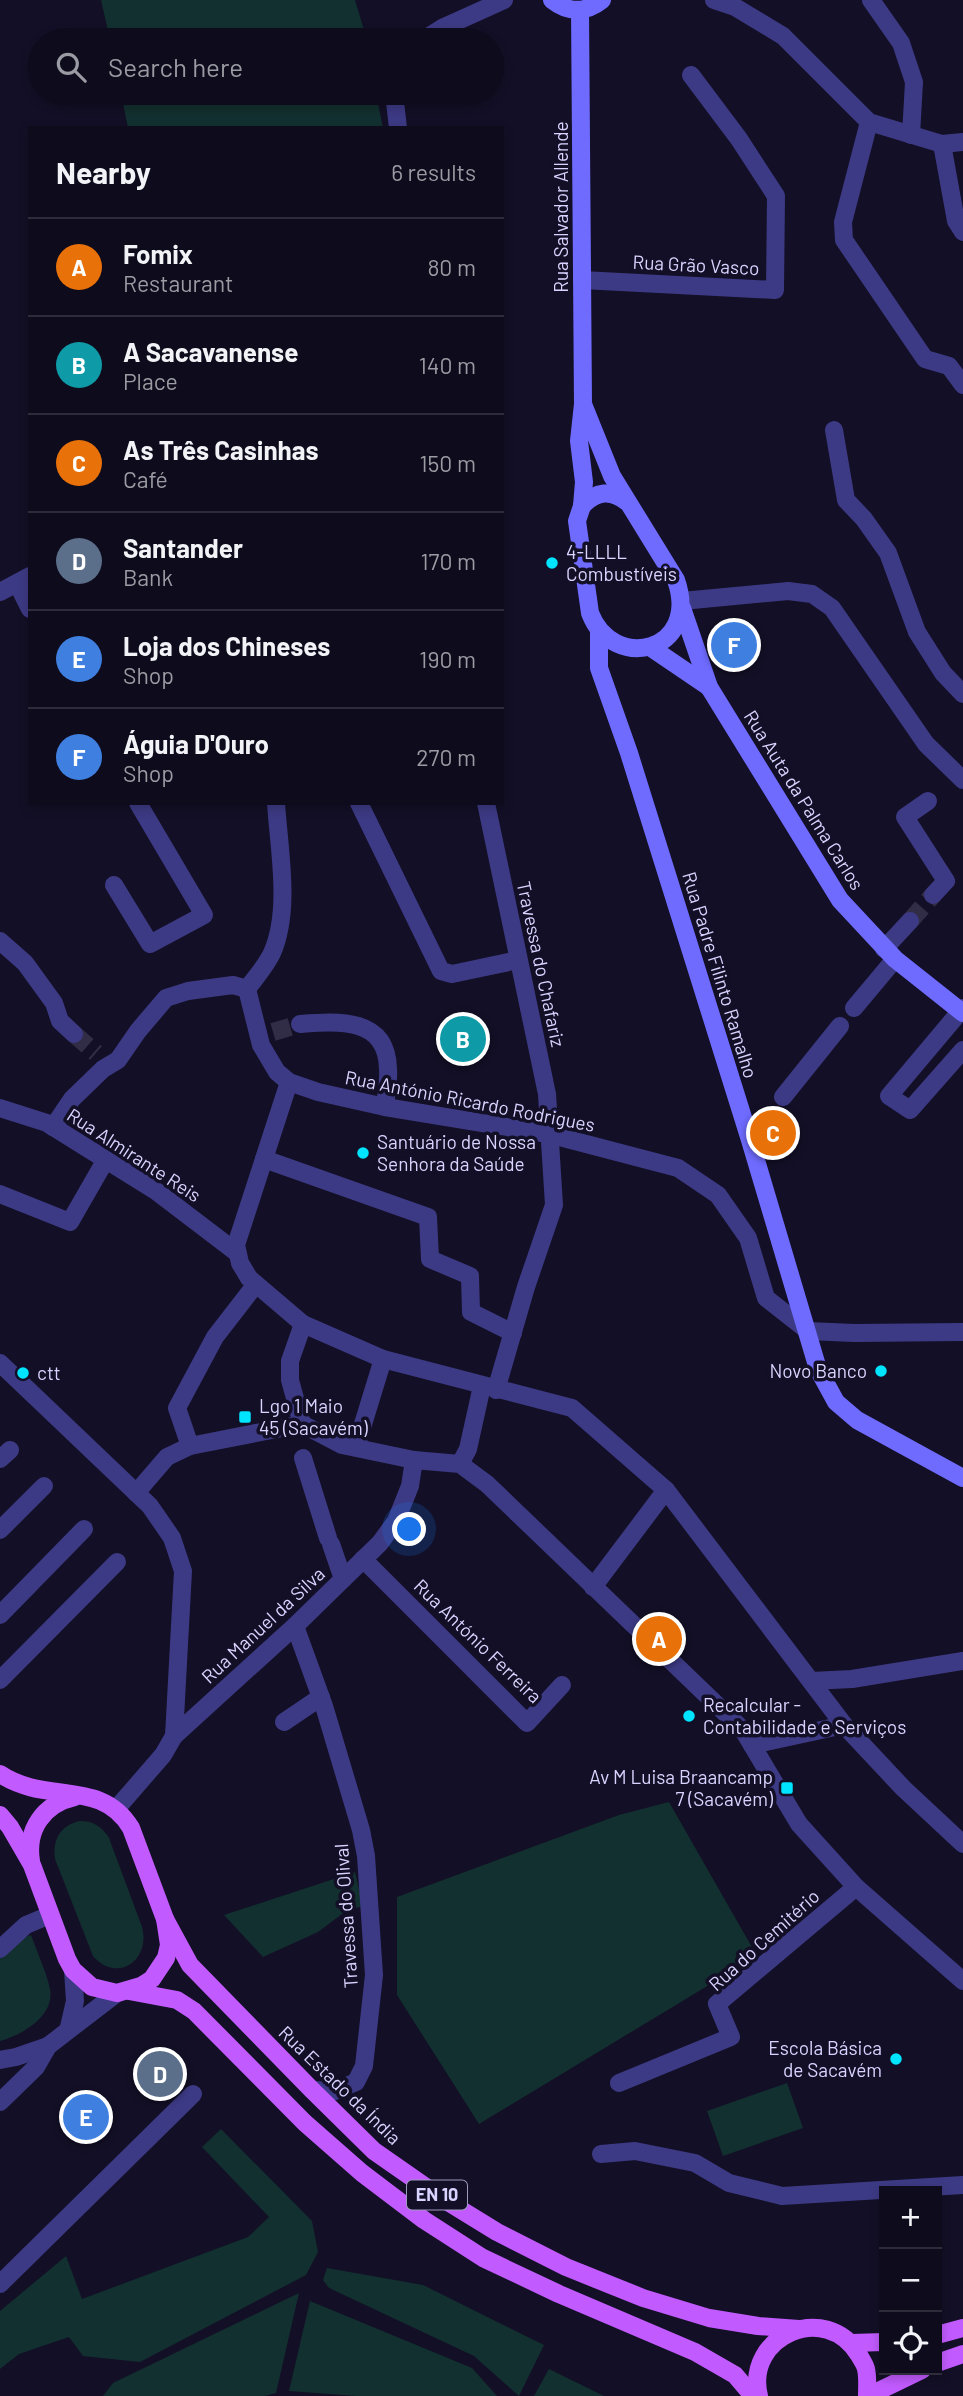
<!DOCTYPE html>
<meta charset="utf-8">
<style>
:root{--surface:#0e0b1c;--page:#1c1929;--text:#f1f3f6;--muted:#9b9ba3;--line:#2e2b3b;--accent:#0f766e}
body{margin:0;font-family:Barlow,sans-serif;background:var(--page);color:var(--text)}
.controls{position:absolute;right:21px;bottom:21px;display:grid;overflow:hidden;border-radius:0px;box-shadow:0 4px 10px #0003}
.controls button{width:63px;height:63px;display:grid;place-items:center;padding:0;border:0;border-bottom:2px solid var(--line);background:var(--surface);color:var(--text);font:35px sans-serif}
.you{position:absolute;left:410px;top:1530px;width:24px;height:24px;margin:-18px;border:5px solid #fff;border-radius:50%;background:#1a73e8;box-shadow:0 0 0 10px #1a73e833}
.badge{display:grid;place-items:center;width:46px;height:46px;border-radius:50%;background:var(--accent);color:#fff;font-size:23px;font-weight:700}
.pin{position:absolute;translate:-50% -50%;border:4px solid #fff;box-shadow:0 2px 7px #0006}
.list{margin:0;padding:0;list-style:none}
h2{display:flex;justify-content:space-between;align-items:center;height:91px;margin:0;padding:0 28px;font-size:30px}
h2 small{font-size:23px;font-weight:400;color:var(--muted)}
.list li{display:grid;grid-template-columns:46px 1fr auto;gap:21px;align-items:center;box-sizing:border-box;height:98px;padding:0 28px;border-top:2px solid var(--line)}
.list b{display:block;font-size:26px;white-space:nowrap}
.list p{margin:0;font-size:23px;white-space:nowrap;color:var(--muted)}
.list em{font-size:23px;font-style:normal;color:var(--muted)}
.icon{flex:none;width:38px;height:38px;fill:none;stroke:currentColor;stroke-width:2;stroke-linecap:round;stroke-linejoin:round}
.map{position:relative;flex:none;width:963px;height:2396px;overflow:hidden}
.search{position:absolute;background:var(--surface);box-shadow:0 4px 10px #0003;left:28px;top:28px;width:476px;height:77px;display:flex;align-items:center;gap:18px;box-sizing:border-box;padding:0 24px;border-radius:38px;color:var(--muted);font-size:26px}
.panel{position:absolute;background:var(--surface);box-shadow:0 4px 10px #0003;left:28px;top:126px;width:476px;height:679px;border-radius:0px}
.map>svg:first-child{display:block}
</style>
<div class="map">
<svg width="963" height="2396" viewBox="0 0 963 2396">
<rect width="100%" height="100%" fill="#130f26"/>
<g fill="#12302f">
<path d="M101,0H355L367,40H110Z"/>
<path d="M121,93H376L383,128H128Z"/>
<path d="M669,1802L757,1956L479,2124L397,1995V1897L619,1815Z"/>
<path d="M80,1821C94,1821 102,1827 109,1838L142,1927C151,1960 117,1984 93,1956L55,1859C52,1839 61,1825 80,1821Z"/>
<path d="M355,1872L363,1906L346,1911L318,1932L263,1957L224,1915Z"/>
<path d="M31,1935C37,1952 46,1971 50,1989C55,2016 22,2035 0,2041V1957L16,1940Z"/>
<path d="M787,2083L803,2128L723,2156L707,2111Z"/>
<path d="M221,2129L312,2221L318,2252L306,2275L140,2362L83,2356L69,2337L19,2354L0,2369V2311L66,2256L82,2299L248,2237L269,2217L202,2147Z"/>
<path d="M327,2268L423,2285L544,2345L519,2396L474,2356L329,2288L323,2280Z"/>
<path d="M299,2293L276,2393L265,2396H103L113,2383Z"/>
<path d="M310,2301L472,2368L497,2396H356L289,2391Z"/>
<path d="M549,2369L604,2396H534Z"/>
</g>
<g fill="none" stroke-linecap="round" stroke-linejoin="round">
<g stroke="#312d47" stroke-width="18" stroke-dasharray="18 9" stroke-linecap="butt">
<path d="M910,921L933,895"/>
<path d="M273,1032L300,1024"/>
<path d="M74,1034L96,1053"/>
</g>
<g stroke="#3d3a85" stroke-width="18">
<path d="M714,0L735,7L783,36L869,122L942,144L963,142"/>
<path d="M871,0L901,43L914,82L911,135"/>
<path d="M423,40L442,28L504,0"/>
<path d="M394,93L398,128"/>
<path d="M869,122L843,222L844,240L925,359L949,366L963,385"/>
<path d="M942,144L956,221L963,232"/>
<path d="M582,280L775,290L776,196L739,139L691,75"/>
<path d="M834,430L846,500L864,519L888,553L917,632L943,673L963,694"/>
<path d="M17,583L30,609"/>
<path d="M0,592L30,576"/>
<path d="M682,601L788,591L812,594L832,608L926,744L963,780"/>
<path d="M928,801L905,817L946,881L933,895"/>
<path d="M359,803L441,971L452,974L518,960"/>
<path d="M486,803L547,1094L554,1205L526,1287L496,1390"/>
<path d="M114,885L150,944L204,915L138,803"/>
<path d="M0,941L25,963L54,1003L60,1021L74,1034"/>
<path d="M884,949L910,921"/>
<path d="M247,989L261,1045L277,1072L289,1082L318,1092L385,1107L548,1134L678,1168L718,1195L748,1238L766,1298L808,1331L854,1333L963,1332"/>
<path d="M247,989C255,978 266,966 272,953C291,910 279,850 276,803"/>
<path d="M854,1008L895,959"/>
<path d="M963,1008L889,1096L910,1110L963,1050"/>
<path d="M300,1024C338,1021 387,1017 388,1069C389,1081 386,1094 385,1107"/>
<path d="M289,1082L236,1245L240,1263L249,1278L303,1324L383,1359L572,1408L666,1490L844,1725L903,1788L963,1844"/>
<path d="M783,1097L840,1026"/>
<path d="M0,1108L47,1123L156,1191L236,1252"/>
<path d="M53,1127L72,1099L103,1069L118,1060L138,1031L166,998L188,991L233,985L247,989"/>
<path d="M264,1159L428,1217L430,1259L470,1276L471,1312L513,1333"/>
<path d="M0,1194L70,1222L105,1161"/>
<path d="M303,1324L290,1361V1380L302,1424L342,1445L414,1460L460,1464L487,1484L743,1730L799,1824L856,1887L963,1981"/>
<path d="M0,1363L150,1506L172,1538L183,1571L174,1736"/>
<path d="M190,1446L177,1408L215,1337L256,1284"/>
<path d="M356,1447L383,1359"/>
<path d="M303,1458L328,1538"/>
<path d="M0,1459L10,1450"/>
<path d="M460,1464L468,1449L482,1386"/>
<path d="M136,1493L167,1457L190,1446L302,1424"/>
<path d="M0,1530L44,1486"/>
<path d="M331,1544L343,1579"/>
<path d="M363,1559L527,1723L562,1685"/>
<path d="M593,1587L666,1490"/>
<path d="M0,1615L84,1529"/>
<path d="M295,1626L324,1706L361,1830L366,1856L374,1975L364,2066L356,2082L335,2091L312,2090"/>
<path d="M0,1680L117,1562"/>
<path d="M811,1681L852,1679L963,1661"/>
<path d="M284,1722L321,1697"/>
<path d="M752,1745L844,1725"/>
<path d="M117,1808L163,1755L174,1736L295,1626L380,1543L396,1521L410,1486L414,1460"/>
<path d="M0,1949L26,1925L50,1915"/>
<path d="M69,2027L75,2001L73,1970"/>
<path d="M0,2060L16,2057L48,2046"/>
<path d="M619,2083L731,2037L717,2004L856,1887"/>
<path d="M0,2102L36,2067L48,2046L117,1993"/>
<path d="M601,2154L635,2151L695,2163L729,2183L782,2196L963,2185"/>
<path d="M0,2284L193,2094"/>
</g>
<g stroke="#6f6bff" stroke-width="18">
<path d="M552,0C568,13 586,13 602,0"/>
<path d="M580,11L583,404L579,441L584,482L582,506L577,521L590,613C613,673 701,652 676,580L612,476L583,404"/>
<path d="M582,506C596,491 611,489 627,502"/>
<path d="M682,608L709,687L840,900L895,959L963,1013"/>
<path d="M599,631V668L629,753L750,1140L818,1369L836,1402L857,1420L963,1478"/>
<path d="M650,647L709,687"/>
</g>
<g stroke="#c25bff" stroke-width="18">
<path d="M0,1774C46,1805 101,1778 131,1828L165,1919L169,1945L166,1958L152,1979L141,1986L117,1993L92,1987L73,1970L67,1959L32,1865L10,1827L0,1815"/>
<path d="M31,1861C26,1830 43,1804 75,1797"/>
<path d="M165,1919L190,1965L312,2090L374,2151L440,2197L497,2232L566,2267L643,2298L709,2318L758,2326L799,2329"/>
<path d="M129,1991L177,2000L194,2011L305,2123L362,2173L424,2220L483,2258L559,2294L695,2352L735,2375L753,2396"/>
<path d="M937,2335L963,2328"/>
<path d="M852,2343L884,2342"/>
<path d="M937,2363L963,2354"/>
<path d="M759,2396C744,2336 826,2300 859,2355C861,2359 865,2364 866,2369C868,2377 867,2388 867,2396"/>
<path d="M868,2396L922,2370"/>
</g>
</g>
<g fill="#00e5ff" stroke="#130f26" stroke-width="2.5">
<circle cx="552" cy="563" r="7"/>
<circle cx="363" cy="1153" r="7"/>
<circle cx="881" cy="1371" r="7"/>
<circle cx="23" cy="1373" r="7"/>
<rect x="238" y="1410" width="14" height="14" rx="3.5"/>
<circle cx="689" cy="1716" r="7"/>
<rect x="780" y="1781" width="14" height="14" rx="3.5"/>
<circle cx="896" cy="2059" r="7"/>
</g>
<g text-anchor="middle" stroke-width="7" stroke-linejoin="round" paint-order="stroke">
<rect fill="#130f26" stroke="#9e99be" stroke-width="2" x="407" y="2180.5" width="60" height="29" rx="5"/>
<g font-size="18" font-weight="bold" fill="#d9d4ff">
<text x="437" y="2201">EN 10</text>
</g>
<g font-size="19" fill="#d9d4ff" stroke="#130f26">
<text transform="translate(561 207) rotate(-90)" y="7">Rua Salvador Allende</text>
<text transform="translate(696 265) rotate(3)" y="7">Rua Grão Vasco</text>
<text transform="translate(804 800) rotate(58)" y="7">Rua Auta da Palma Carlos</text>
<text transform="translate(541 964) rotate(78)" y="7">Travessa do Chafariz</text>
<text transform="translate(720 975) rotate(73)" y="7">Rua Padre Filinto Ramalho</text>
<text transform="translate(470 1101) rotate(11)" y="7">Rua António Ricardo Rodrigues</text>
<text transform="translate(134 1155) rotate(33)" y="7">Rua Almirante Reis</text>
<text transform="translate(263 1625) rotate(-43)" y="7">Rua Manuel da Silva</text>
<text transform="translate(478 1641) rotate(44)" y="7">Rua António Ferreira</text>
<text transform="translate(346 1916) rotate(-94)" y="7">Travessa do Olival</text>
<text transform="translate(764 1940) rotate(-42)" y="7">Rua do Cemitério</text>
<text transform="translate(340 2085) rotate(44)" y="7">Rua Estado da Índia</text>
</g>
<g font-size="19" fill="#d9d4ff" stroke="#130f26" text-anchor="start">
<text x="566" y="559">4-LLLL<tspan x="566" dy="22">Combustíveis</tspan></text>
<text x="377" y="1149">Santuário de Nossa<tspan x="377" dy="22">Senhora da Saúde</tspan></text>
<text x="867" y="1378" text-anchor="end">Novo Banco</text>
<text x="37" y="1380">ctt</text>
<text x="259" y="1413">Lgo 1 Maio<tspan x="259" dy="22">45 (Sacavém)</tspan></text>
<text x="703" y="1712">Recalcular -<tspan x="703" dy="22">Contabilidade e Serviços</tspan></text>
<text x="773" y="1784" text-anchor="end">Av M Luisa Braancamp<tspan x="773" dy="22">7 (Sacavém)</tspan></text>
<text x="882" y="2055" text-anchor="end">Escola Básica<tspan x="882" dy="22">de Sacavém</tspan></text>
</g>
</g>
</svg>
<div class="controls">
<button>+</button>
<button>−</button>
<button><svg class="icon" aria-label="locate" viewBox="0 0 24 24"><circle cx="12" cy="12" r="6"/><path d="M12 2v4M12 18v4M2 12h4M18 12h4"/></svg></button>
</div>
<div class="you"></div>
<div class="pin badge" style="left:659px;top:1639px;background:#e8710a">A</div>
<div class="pin badge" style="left:463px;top:1039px;background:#0f9aa8">B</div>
<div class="pin badge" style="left:773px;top:1133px;background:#e8710a">C</div>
<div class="pin badge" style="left:160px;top:2074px;background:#5c6f8a">D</div>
<div class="pin badge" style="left:86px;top:2117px;background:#3f7fe0">E</div>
<div class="pin badge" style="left:734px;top:645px;background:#3f7fe0">F</div>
<div class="search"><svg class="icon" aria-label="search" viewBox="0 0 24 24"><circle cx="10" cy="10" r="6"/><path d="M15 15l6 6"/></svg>Search here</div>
<section class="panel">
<h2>Nearby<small>6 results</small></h2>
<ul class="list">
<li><span class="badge" style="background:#e8710a">A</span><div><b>Fomix</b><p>Restaurant</p></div><em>80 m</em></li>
<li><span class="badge" style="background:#0f9aa8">B</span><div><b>A Sacavanense</b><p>Place</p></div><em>140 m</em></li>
<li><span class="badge" style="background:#e8710a">C</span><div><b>As Três Casinhas</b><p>Café</p></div><em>150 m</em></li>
<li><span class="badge" style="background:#5c6f8a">D</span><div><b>Santander</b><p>Bank</p></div><em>170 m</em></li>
<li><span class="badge" style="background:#3f7fe0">E</span><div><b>Loja dos Chineses</b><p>Shop</p></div><em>190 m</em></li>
<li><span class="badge" style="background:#3f7fe0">F</span><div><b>Águia D'Ouro</b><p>Shop</p></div><em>270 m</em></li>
</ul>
</section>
</div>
